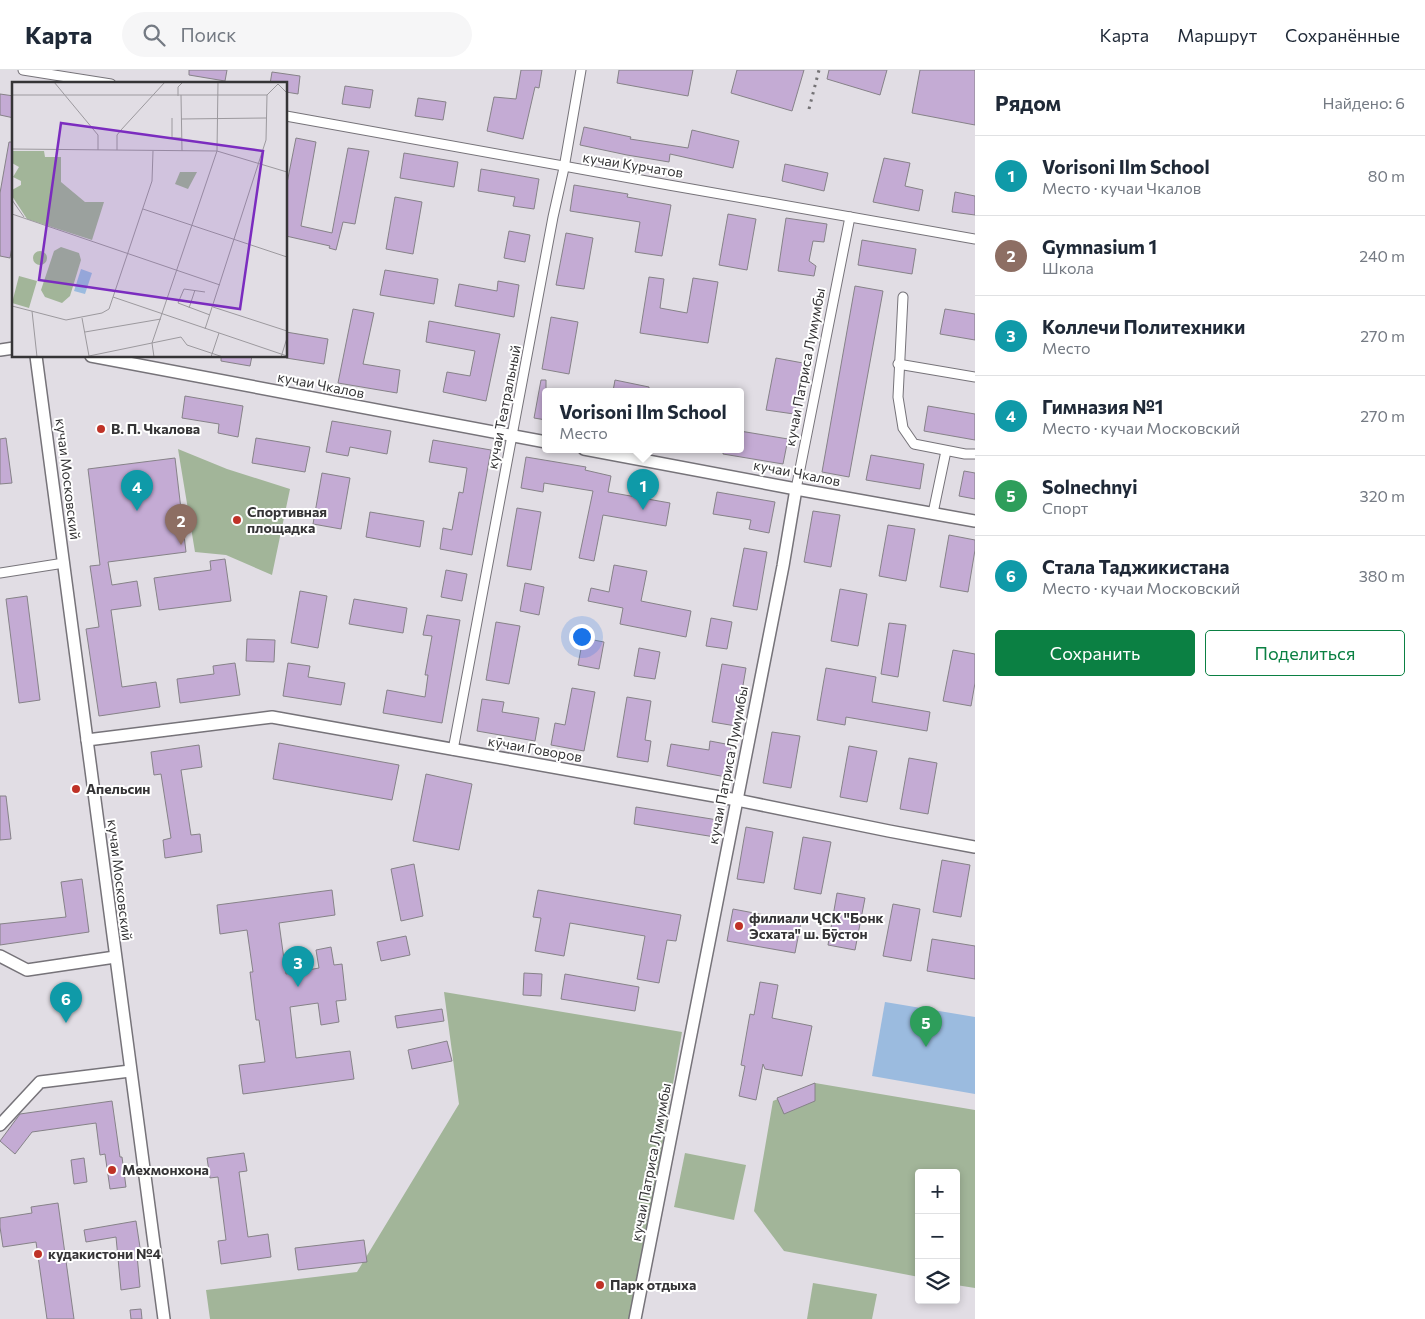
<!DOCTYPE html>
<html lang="ru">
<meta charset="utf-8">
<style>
:root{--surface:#fff;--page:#f6f6f7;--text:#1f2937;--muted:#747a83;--line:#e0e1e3;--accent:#0b8043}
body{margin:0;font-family:Commissioner,sans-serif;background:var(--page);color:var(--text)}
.controls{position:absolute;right:15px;bottom:15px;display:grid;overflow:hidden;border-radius:5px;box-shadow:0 2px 8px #0003}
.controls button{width:45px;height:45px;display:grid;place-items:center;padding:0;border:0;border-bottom:1px solid var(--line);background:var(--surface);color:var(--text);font:25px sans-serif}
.you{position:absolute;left:581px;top:566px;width:18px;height:18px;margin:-12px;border:4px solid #fff;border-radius:50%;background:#1a73e8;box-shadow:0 0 0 8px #1a73e833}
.badge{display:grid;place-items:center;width:32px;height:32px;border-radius:50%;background:var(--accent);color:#fff;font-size:16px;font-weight:700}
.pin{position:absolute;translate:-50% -41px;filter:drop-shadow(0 1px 2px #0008)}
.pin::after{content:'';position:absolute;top:26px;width:18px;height:15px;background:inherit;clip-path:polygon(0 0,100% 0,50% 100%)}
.popup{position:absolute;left:542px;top:318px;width:202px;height:65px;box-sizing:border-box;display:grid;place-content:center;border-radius:5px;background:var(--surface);filter:drop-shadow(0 1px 4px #0005);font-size:16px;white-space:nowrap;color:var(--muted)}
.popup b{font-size:19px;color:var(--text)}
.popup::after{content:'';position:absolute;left:50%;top:100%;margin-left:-10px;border:10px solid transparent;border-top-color:var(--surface)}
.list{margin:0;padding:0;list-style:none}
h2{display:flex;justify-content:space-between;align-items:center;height:65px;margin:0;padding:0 20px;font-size:21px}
h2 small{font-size:16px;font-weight:400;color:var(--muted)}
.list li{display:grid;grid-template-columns:32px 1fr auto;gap:15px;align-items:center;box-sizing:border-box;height:80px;padding:0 20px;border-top:1px solid var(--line)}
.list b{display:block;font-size:19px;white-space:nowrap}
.list p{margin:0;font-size:16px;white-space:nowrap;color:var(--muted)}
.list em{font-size:16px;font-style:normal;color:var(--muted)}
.actions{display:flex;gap:10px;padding:15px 20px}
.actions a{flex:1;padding:11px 0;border:1px solid var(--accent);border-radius:5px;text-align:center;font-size:18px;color:var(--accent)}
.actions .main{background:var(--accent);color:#fff}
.icon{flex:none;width:28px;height:28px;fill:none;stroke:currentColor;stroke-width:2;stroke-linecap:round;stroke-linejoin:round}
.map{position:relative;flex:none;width:975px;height:1249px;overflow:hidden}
header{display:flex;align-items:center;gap:30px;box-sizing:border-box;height:70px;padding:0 25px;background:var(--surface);border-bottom:1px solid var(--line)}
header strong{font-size:24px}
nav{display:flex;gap:28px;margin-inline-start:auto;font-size:18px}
.search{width:350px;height:45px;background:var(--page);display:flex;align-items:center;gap:12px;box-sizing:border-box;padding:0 18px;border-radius:28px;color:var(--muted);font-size:19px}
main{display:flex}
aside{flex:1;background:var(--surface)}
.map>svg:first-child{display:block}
</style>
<header>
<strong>Карта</strong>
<div class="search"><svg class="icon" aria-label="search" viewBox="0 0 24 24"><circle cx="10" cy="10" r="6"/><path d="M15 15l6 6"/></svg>Поиск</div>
<nav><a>Карта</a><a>Маршрут</a><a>Сохранённые</a></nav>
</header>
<main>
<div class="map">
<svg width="975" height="1249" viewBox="0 0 975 1249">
<rect width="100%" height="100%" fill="#e1dde4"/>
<g fill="#a2b599">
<path d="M178,379L227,399L290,419L272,505L226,485L195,482Z"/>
<path d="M444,922L682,962L632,1249H210L206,1220L357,1202L459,1034Z"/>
<path d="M815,1013L975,1040V1218L956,1215V1103H919V1207L784,1181L754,1141L773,1031Z"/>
<path d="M685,1083L746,1095L734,1150L674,1137Z"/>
<path d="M813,1213L877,1224L872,1249H807Z"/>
</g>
<path fill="#9bbbdf" d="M885,932L975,947V1024L872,1006Z"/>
<g fill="#c4abd4" stroke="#868288">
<path d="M189,0H227L225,11L189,5Z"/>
<path d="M521,0H542L539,18L535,17L523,69L487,61L494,27L516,29Z"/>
<path d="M619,0H693L688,26L617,13Z"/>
<path d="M737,0H804L792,41L731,23Z"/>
<path d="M829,0H887L880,25L827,9Z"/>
<path d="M920,0H975V55L912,43Z"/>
<path d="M272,2L300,6L298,24L286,22V14H270Z"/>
<path d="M345,16L373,20L370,38L342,34Z"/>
<path d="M0,24L14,26V48L0,45Z"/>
<path d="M418,28L446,32L443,50L415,46Z"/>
<path d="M584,57L631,67L630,69L688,78L692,60L739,71L733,98L670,84L669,92L627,85L580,75Z"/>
<path d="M296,68L316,72L301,156L332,163L348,78L369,81L355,154L343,152L336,180L329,178L330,176L286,166V118Z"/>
<path d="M9,72H14V166L10,188L0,186V123Z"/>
<path d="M404,83L458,92L454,117L400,108Z"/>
<path d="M884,88L910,93L905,116L923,120L919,141L873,132Z"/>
<path d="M785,94L828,103L824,121L782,111Z"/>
<path d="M481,99L539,109L534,139L513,136L515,127L478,121Z"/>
<path d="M574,115L628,124L627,127L671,135L662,186L635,182L640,152L570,141Z"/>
<path d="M955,122L975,126V145L952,142Z"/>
<path d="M395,127L422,132L413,184L386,179Z"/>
<path d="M728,144L756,149L747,200L719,195Z"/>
<path d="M786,148L827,154L824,172L813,171L809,191L816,196L814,206L778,201Z"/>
<path d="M509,161L530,165L525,192L504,188Z"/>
<path d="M566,163L593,168L584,219L556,215Z"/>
<path d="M862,170L916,179L912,204L858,195Z"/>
<path d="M385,200L438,209L434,234L380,225Z"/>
<path d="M649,207L664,209L660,238L687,243L693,208L718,212L708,273L640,263Z"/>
<path d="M498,211L519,215L514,247L455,236L459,214L497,221Z"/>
<path d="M855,216L883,221L849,407L822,402Z"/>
<path d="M353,239L374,243L363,294L400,300L397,323L338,313Z"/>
<path d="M945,239L975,244V270L940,264Z"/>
<path d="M551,247L578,252L569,304L542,299Z"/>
<path d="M429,251L500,264L486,331L443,322L447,302L470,306L475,281L426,272Z"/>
<path d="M286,262L328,269L324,294L286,288Z"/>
<path d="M221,286H252L250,296L221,291Z"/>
<path d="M776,288L803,293L794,344L766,340Z"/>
<path d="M541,310H546V350L534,348Z"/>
<path d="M615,310L649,317V321H613Z"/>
<path d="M185,326L243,336L238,367L218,363L219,354L182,348Z"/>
<path d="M928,336L975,344V370L924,361Z"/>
<path d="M332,351L391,361L387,384L350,377L348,386L326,382Z"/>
<path d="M740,361L788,369L783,394L723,384V379H740Z"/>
<path d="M6,368L12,413L0,414V369Z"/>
<path d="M256,368L310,377L305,402L252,393Z"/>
<path d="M433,370L491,380L472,485L440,479L443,458L452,460L459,422L463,423L467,398L429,392Z"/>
<path d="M871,385L924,394L920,419L866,410Z"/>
<path d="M526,387L586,397L585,400L611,406L608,422L670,433L666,456L603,445L594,491L579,488L593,421L544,413L543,422L521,418Z"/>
<path d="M175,388L186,482L108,492L112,515L137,511L141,536L111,540L122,617L156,612L160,637L99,646L86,559L99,557L90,496L100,495L88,399Z"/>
<path d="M964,401L975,403V429L959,426Z"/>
<path d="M322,403L350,408L341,459L313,454Z"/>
<path d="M717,422L775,432L769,463L749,459L751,450L713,444Z"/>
<path d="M517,438L541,442L531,500L507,496Z"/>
<path d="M813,441L840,445L831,497L804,492Z"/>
<path d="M370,442L424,451L420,477L366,467Z"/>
<path d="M888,455L915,459L906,511L879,506Z"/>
<path d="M949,465L975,470V480L968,522L940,517Z"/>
<path d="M744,478L767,482L757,540L733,536Z"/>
<path d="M225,489L231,531L159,540L154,508L211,500L210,491Z"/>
<path d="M614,495L647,501L641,531L691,541L686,567L620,554L623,538L588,531L591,518L609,522Z"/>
<path d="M446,500L467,504L462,531L441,527Z"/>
<path d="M525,513L544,517L539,545L520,541Z"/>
<path d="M840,519L867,524L858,576L831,571Z"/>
<path d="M300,521L327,526L318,578L291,573Z"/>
<path d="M27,526L40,630L19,633L6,529Z"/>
<path d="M354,529L407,538L403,563L349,554Z"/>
<path d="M427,545L460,550L442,653L383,643L387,620L425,627L428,605H425L432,566L423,565Z"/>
<path d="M711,548L732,552L727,579L706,576Z"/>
<path d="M496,552L520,556L509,614L486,610Z"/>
<path d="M889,553L906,555L898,607L881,604Z"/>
<path d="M583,568L604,572L599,599L578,595Z"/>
<path d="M247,569L275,570L274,592L246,591Z"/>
<path d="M639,578L660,582L655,609L634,606Z"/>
<path d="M953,580L975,584V613L971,636L943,631Z"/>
<path d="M235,593L240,625L180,633L177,609L214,604L213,596Z"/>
<path d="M288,593L310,596L308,607L345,613L341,635L283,626Z"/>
<path d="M722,594L746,598L736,656L712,652Z"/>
<path d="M826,598L876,607L872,632L930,642L927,661L846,647L845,655L817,650Z"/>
<path d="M572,618L595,622L584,681L551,675L555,653L565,655Z"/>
<path d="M627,627L651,631L645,670L651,671L648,692L617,687Z"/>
<path d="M482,629L504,632L502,642L539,648L535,671L477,661Z"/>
<path d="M772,662L800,666L791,718L763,713Z"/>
<path d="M710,671L731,675L726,707L667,696L671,674L709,680Z"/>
<path d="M279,673L399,695L392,730L273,709Z"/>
<path d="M199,675L202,697L181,700L191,765L200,764L202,782L165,788L163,770L171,768L161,704L154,705L151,682Z"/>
<path d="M849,676L877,681L867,732L840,727Z"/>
<path d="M909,688L937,693L928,744L900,739Z"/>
<path d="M426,704L472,714L459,780L413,771Z"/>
<path d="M0,726H6L11,769L0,770Z"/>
<path d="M636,737L718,750L715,767L634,754Z"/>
<path d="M746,757L773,762L764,813L737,809Z"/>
<path d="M803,767L831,772L821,824L794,819Z"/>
<path d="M942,790L970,795L961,847L933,842Z"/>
<path d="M414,794L423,846L401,851L391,799Z"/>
<path d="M82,809L89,862L0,875V854L66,847L61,812Z"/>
<path d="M332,820L335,845L279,853L286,904L319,898L316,880L331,877L334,895L342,894L346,930L336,931L339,952L321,955L318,933L290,937L296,988L350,981L354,1009L243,1024L239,995L265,992L259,950H256L250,902H253L247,860L220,864L217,835Z"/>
<path d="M538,820L681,845L676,871L667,870L659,913L637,909L645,866L570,853L564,886L535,881L541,848L533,847Z"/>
<path d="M837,823L865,828L855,880L828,875Z"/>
<path d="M893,834L920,839L911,891L883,886Z"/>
<path d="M733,839L801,852L795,883L727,871Z"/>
<path d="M406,866L410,885L381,891L377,872Z"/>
<path d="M932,869L975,876V909L927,901Z"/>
<path d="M524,903L542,904L541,926L523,925Z"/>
<path d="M565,904L639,917L635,941L561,929Z"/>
<path d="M760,912L778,915L772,948L812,956L802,1006L765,999L763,994L756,1030L739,1026L745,996L741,995L750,944L754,945Z"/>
<path d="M442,939L444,951L397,958L395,946Z"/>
<path d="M447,971L452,991L412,999L408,980Z"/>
<path d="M815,1013V1031L784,1044L777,1028Z"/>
<path d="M112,1031L120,1087H122L126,1117L110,1119L105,1084L100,1085L96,1053L32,1062L15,1084L0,1071L20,1044Z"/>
<path d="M244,1083L247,1101L239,1102L248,1167L268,1164L271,1187L221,1194L218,1171L226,1170L218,1107L210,1108L207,1088Z"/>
<path d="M84,1088L87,1112L74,1114L71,1090Z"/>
<path d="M58,1133L74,1249H47L36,1172L3,1177L0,1157V1148L32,1143L31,1137Z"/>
<path d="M136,1151L141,1184L137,1185L140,1217L121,1220L116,1167L86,1172L84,1160Z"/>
<path d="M364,1170L367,1192L298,1200L295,1178Z"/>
<path d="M141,1239L142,1249H131L130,1240Z"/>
</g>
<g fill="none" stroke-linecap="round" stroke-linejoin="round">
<defs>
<g id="minor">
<path d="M23,0L111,14"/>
<path d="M286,46C516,89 745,128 975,169"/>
<path d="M903,227L898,327L903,358L914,374L965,384H975"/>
<path d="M898,294L975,307"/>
<path d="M796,419L850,147"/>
<path d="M933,443L946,381"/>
<path d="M0,503L64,493"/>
<path d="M453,680L553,147L564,98L581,0"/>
</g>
<g id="tertiary">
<path d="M0,280L14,278"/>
<path d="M36,286L164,1249"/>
<path d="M91,286L546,372"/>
<path d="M584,379L796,419L975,451"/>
<path d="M87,670L272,647L737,730L889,761L975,777"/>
<path d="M0,886L27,900L115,887"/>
<path d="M0,1055L40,1012L130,1001"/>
<path d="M635,1249L783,496L796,419"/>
</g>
</defs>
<use href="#minor" stroke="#767379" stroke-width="11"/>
<use href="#tertiary" stroke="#767379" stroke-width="14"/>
<use href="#minor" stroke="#fff" stroke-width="9"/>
<use href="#tertiary" stroke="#fff" stroke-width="11"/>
<path stroke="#747275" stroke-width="3" stroke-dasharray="2.5 5" stroke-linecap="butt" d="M809,39L819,0"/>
</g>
<g fill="#bf3227" stroke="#fff" stroke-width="2">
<circle cx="101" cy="359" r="5"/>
<circle cx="237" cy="450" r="5"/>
<circle cx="76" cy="719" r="5"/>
<circle cx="739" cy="856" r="5"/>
<circle cx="112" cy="1100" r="5"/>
<circle cx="38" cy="1184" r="5"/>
<circle cx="600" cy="1215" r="5"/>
</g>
<g text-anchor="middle" stroke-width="4" stroke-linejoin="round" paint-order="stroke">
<g font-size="14" fill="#353436" stroke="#fff">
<text transform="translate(633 95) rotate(9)" y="5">кучаи Курчатов</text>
<text transform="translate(805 297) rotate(-79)" y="5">кучаи Патриса Лумумбы</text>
<text transform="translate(321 315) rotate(11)" y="5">кучаи Чкалов</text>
<text transform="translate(504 337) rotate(-79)" y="5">кучаи Театральный</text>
<text transform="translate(797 403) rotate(11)" y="5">кучаи Чкалов</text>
<text transform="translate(68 409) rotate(83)" y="5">кучаи Московский</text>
<text transform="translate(535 679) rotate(10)" y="5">кӯчаи Говоров</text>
<text transform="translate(728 695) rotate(-79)" y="5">кучаи Патриса Лумумбы</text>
<text transform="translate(120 810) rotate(83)" y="5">кучаи Московский</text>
<text transform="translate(651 1092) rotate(-79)" y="5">кучаи Патриса Лумумбы</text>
</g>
<g font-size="14" font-weight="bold" fill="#353436" stroke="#fff" text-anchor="start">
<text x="111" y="364">В. П. Чкалова</text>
<text x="247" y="447">Спортивная<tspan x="247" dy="16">площадка</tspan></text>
<text x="86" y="724">Апельсин</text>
<text x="749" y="853">филиали ҶСК "Бонк<tspan x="749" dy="16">Эсхата" ш. Бӯстон</tspan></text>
<text x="122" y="1105">Мехмонхона</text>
<text x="48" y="1189">кудакистони №4</text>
<text x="610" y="1220">Парк отдыха</text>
</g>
</g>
<g transform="translate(12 12)">
<rect width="275" height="275" fill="#e1dde4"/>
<path d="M0,69H32L33,75H49V100L73,120H92L80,158L15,137L0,114V108L9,103V99L1,95L7,85L0,81ZM168,90H185L176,107L163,102ZM49,165L67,171L69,178L58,214L50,221L33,215L29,208L42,169ZM21 176a7 7 0 1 1 14 0a7 7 0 1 1-14 0ZM7,194L25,199L17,226L0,221Z" fill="#a2b599"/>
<path d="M69,187L80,191L73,212L62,209Z" fill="#9bbbdf"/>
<path fill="none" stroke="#9c999e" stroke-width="1" d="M42,0L86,53V68M0,13H255L266,2L275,11M169,13L170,69M166,14V5L171,0M160,36V56H169M169,37L254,36M0,67L205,69L275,90M105,68V53L109,48L153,0M0,118L12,135M131,127L275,175M0,132L208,203M193,210L172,207L166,221L198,233M101,215L275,274M0,224L54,238L90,231L97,227L140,99L141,69M201,225L275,249M177,226L183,208M20,229L25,275M70,236L77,274M193,247L254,58L255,13M73,250L149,237M77,274L169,255L175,263L211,275M142,275L140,261L205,69L206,0M199,275L207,251M269,275L275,256"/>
<path fill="#7b2cbf" fill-opacity="0.15" stroke="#7b2cbf" stroke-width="2.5" d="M49,41L251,69L228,227L27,198Z"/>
<rect width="275" height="275" fill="none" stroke="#353436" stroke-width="2.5"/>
</g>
</svg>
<div class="controls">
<button>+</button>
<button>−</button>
<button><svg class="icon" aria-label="layers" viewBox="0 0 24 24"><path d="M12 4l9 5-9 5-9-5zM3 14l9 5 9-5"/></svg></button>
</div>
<div class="you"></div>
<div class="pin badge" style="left:643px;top:440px;background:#0f9aa8">1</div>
<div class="popup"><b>Vorisoni Ilm School</b>Место</div>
<div class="pin badge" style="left:181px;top:475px;background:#8d6e63">2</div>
<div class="pin badge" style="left:298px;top:917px;background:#0f9aa8">3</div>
<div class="pin badge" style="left:137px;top:441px;background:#0f9aa8">4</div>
<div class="pin badge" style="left:926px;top:977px;background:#2e9e5b">5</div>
<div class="pin badge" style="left:66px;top:953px;background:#0f9aa8">6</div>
</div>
<aside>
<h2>Рядом<small>Найдено: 6</small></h2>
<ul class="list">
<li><span class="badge" style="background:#0f9aa8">1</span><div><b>Vorisoni Ilm School</b><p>Место · кучаи Чкалов</p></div><em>80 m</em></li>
<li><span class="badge" style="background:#8d6e63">2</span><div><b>Gymnasium 1</b><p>Школа</p></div><em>240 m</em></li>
<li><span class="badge" style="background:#0f9aa8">3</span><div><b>Коллечи Политехники</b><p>Место</p></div><em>270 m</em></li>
<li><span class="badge" style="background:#0f9aa8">4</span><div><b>Гимназия №1</b><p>Место · кучаи Московский</p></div><em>270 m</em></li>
<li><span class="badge" style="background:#2e9e5b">5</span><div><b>Solnechnyi</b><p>Спорт</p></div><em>320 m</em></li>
<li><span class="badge" style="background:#0f9aa8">6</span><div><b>Стала Таджикистана</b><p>Место · кучаи Московский</p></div><em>380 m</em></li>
</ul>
<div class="actions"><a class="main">Сохранить</a><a>Поделиться</a></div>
</aside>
</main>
